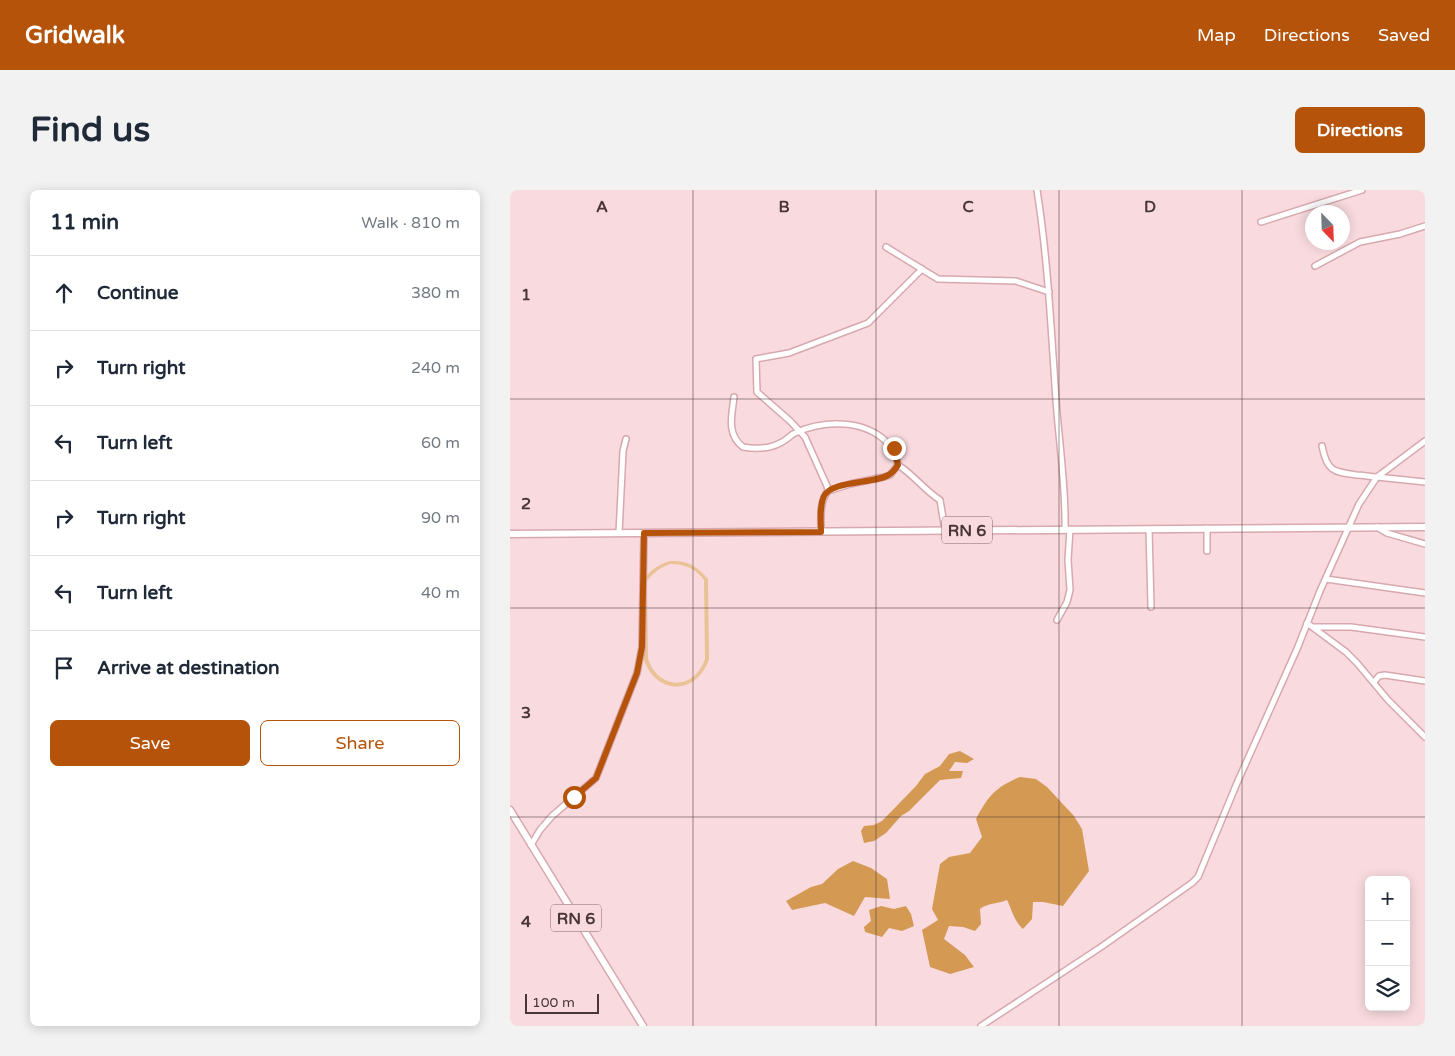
<!DOCTYPE html>
<meta charset="utf-8">
<style>
:root{--surface:#fff;--page:#f2f2f3;--text:#1f2937;--muted:#747a83;--line:#e0e1e3;--accent:#b45309}
body{margin:0;font-family:"Varela Round",sans-serif;background:var(--page);color:var(--text)}
.controls{position:absolute;right:15px;bottom:15px;display:grid;overflow:hidden;border-radius:8px;box-shadow:0 2px 12px #0003}
.controls button{width:45px;height:45px;display:grid;place-items:center;padding:0;border:0;border-bottom:1px solid var(--line);background:var(--surface);color:var(--text);font:25px sans-serif}
.compass{position:absolute;left:795px;top:15px;width:45px;height:45px;border-radius:50%;background:var(--surface);box-shadow:0 2px 12px #0003;rotate:157deg}
.scale{position:absolute;left:15px;bottom:12px;width:74px;box-sizing:border-box;padding-left:5px;border:2px solid #493638;border-top:0;font-size:14px;line-height:18px;white-space:nowrap;color:#493638;-webkit-text-stroke:4px #f9dbdf;paint-order:stroke}
.stop{position:absolute;width:15px;height:15px;margin:-11px;border:4px solid #b45309;border-radius:50%;background:#fff}
.stop.end{background:#b45309;border-color:#fff;box-shadow:0 1px 5px #0008}
.list{margin:0;padding:0;list-style:none}
h2{display:flex;justify-content:space-between;align-items:center;height:65px;margin:0;padding:0 20px;font-size:21px}
h2 small{font-size:16px;font-weight:400;color:var(--muted)}
.list li{display:grid;grid-template-columns:32px 1fr auto;gap:15px;align-items:center;box-sizing:border-box;height:75px;padding:0 20px;border-top:1px solid var(--line)}
.list b{display:block;font-size:19px;white-space:nowrap}
.list em{font-size:16px;font-style:normal;color:var(--muted)}
.actions{display:flex;gap:10px;padding:15px 20px}
.actions a{flex:1;padding:11px 0;border:1px solid var(--accent);border-radius:8px;text-align:center;font-size:18px;color:var(--accent)}
.actions .main{background:var(--accent);color:#fff}
.icon{flex:none;width:28px;height:28px;fill:none;stroke:currentColor;stroke-width:2;stroke-linecap:round;stroke-linejoin:round}
.map{position:relative;flex:none;width:915px;height:836px;overflow:hidden;border-radius:8px}
header{display:flex;align-items:center;gap:30px;box-sizing:border-box;height:70px;padding:0 25px;background:var(--accent);color:#fff}
header strong{font-size:24px}
nav{display:flex;gap:28px;margin-inline-start:auto;font-size:18px}
.intro{display:flex;align-items:center;justify-content:space-between;box-sizing:border-box;height:120px;padding:0 30px}
h1{margin:0;font-size:35px}
.button{padding:12px 22px;border-radius:8px;background:var(--accent);color:#fff;font-size:18px;font-weight:700}
main{display:flex;gap:30px;padding:0 30px}
aside{flex:1;background:var(--surface);border-radius:8px;box-shadow:0 2px 12px #0003}
.map>svg:first-child{display:block}
</style>
<header>
<strong>Gridwalk</strong>
<nav><a>Map</a><a>Directions</a><a>Saved</a></nav>
</header>
<div class="intro"><h1>Find us</h1><a class="button">Directions</a></div>
<main>
<aside>
<h2>11 min<small>Walk · 810 m</small></h2>
<ul class="list">
<li><svg class="icon" aria-label="ahead" viewBox="0 0 24 24"><path d="M12 20V5M6 11l6-6 6 6"/></svg><div><b>Continue</b></div><em>380 m</em></li>
<li><svg class="icon" aria-label="right" viewBox="0 0 24 24"><path d="M7 20v-9h11M14 6l5 5-5 5"/></svg><div><b>Turn right</b></div><em>240 m</em></li>
<li><svg class="icon" aria-label="left" viewBox="0 0 24 24"><path d="M17 20v-9H6M10 6l-5 5 5 5"/></svg><div><b>Turn left</b></div><em>60 m</em></li>
<li><svg class="icon" aria-label="right" viewBox="0 0 24 24"><path d="M7 20v-9h11M14 6l5 5-5 5"/></svg><div><b>Turn right</b></div><em>90 m</em></li>
<li><svg class="icon" aria-label="left" viewBox="0 0 24 24"><path d="M17 20v-9H6M10 6l-5 5 5 5"/></svg><div><b>Turn left</b></div><em>40 m</em></li>
<li><svg class="icon" aria-label="arrive" viewBox="0 0 24 24"><path d="M6 21V4h12l-3 4 3 4H6"/></svg><div><b>Arrive at destination</b></div></li>
</ul>
<div class="actions"><a class="main">Save</a><a>Share</a></div>
</aside>
<div class="map">
<svg width="915" height="836" viewBox="0 0 915 836">
<rect width="100%" height="100%" fill="#f9dbdf"/>
<path fill="#eac295" fill-rule="evenodd" d="M160,371C177,370 187,376 198,389L199,469C187,505 147,506 134,470L133,390C141,380 147,375 160,371ZM160,374C175,374 185,378 194,390L195,469C185,500 149,501 138,469L137,391C144,382 150,378 160,374Z"/>
<g fill="#d49a54">
<path d="M450,561L464,569L457,573L445,572L439,581H453L451,588L430,590L399,621L391,626L376,643L364,651L354,653L351,641L354,636L364,635L372,631L406,596L415,584L430,576L439,564Z"/>
<path d="M510,587L526,589L537,597L564,626L572,639L579,681L553,716L533,712H523L522,729L513,739C504,731 502,720 497,710C488,714 477,713 470,719L471,734L465,741L453,737L439,736L434,749L455,765L464,777L440,784L420,777L412,740L428,730L422,719L430,674L439,667L460,663L472,647L466,629C478,606 486,597 510,587Z"/>
<path d="M343,671L361,678L377,689L380,709L355,707L344,726L315,713L282,720L276,711L301,697L312,694L328,679Z"/>
<path d="M371,716L384,719L396,716L401,724L404,736L392,741L379,738L372,747L355,742L354,737L361,731L359,720Z"/>
</g>
<g fill="none" stroke-linecap="round" stroke-linejoin="round">
<defs>
<g id="minor">
<path d="M527,0C538,70 541,139 546,210C549,253 556,295 555,339"/>
<path d="M751,32L852,0"/>
<path d="M376,57L428,89L506,91L539,102"/>
<path d="M805,76L850,52L890,44L915,36"/>
<path d="M224,207C222,225 216,244 233,257C245,259 259,259 270,253C275,251 279,247 283,244C310,231 347,229 371,247C381,255 386,262 388,275L380,285L374,287L340,294L318,301"/>
<path d="M812,256C817,282 824,282 847,285C854,285 860,287 867,287L915,251"/>
<path d="M388,275C404,285 414,300 430,310L435,340"/>
<path d="M867,337L877,343L915,354"/>
<path d="M697,338V361"/>
<path d="M639,339L641,417"/>
<path d="M311,341C311,328 309,312 318,301L317,296L295,247L280,231L247,202L246,169L279,163L358,133L412,79"/>
<path d="M109,343L113,261L116,249"/>
<path d="M816,389L915,403"/>
<path d="M547,430L557,412L560,400L558,370L560,339"/>
<path d="M797,433L836,462L847,473L878,510L915,547"/>
<path d="M804,437H841L915,447"/>
<path d="M864,492L869,486L875,485L915,491"/>
<path d="M21,655L30,640L42,626L86,588L127,483L132,457L134,343"/>
<path d="M471,836L591,757L682,693L688,687L727,593L787,459L810,401L849,314L867,287L915,292"/>
</g>
<g id="major">
<path d="M0,344L915,337"/>
<path d="M0,620L133,836"/>
</g>
</defs>
<use href="#minor" stroke="#d7a8ae" stroke-width="8"/>
<use href="#major" stroke="#d7a8ae" stroke-width="9"/>
<use href="#minor" stroke="#fff" stroke-width="5"/>
<use href="#major" stroke="#fff" stroke-width="6"/>
</g>
<g fill="none" stroke-linecap="round" stroke-linejoin="round">
<path stroke="#b45309" stroke-width="6" d="M64,607L86,588L127,483L132,457L134,343L311,342C311,330 309,317 314,306C322,290 367,294 380,284C383,282 386,278 388,275L384,258"/>
</g>
<path fill="none" stroke="#493638" stroke-width="1" stroke-opacity="0.55" d="M183,0V836M366,0V836M549,0V836M732,0V836M0,209H915M0,418H915M0,627H915"/>
<g text-anchor="middle" stroke-width="4" stroke-linejoin="round" paint-order="stroke">
<g fill="#f9dbdf" stroke="#7e686a" stroke-width="1">
<rect x="432" y="326.5" width="50" height="27" rx="4"/>
<rect x="41" y="714.5" width="50" height="27" rx="4"/>
</g>
<g font-size="16" font-weight="bold" fill="#493638">
<text x="457" y="346">RN 6</text>
<text x="66" y="734">RN 6</text>
</g>
</g>
<g font-size="16" text-anchor="middle" font-weight="bold" fill="#493638" stroke="#f9dbdf" stroke-width="4" stroke-linejoin="round" paint-order="stroke">
<text x="92" y="22">A</text>
<text x="274" y="22">B</text>
<text x="458" y="22">C</text>
<text x="640" y="22">D</text>
<text x="16" y="110">1</text>
<text x="16" y="319">2</text>
<text x="16" y="528">3</text>
<text x="16" y="737">4</text>
</g>
</svg>
<div class="controls">
<button>+</button>
<button>−</button>
<button><svg class="icon" aria-label="layers" viewBox="0 0 24 24"><path d="M12 4l9 5-9 5-9-5zM3 14l9 5 9-5"/></svg></button>
</div>
<svg class="compass" viewBox="-18 -18 36 36"><path d="M0-13l5 13h-10z" fill="#e53935"/><path d="M0 13l5-13h-10z" fill="#747a83"/></svg>
<div class="scale">100 m</div>
<div class="stop" style="left:64px;top:607px"></div>
<div class="stop end" style="left:384px;top:258px"></div>
</div>
</main>
